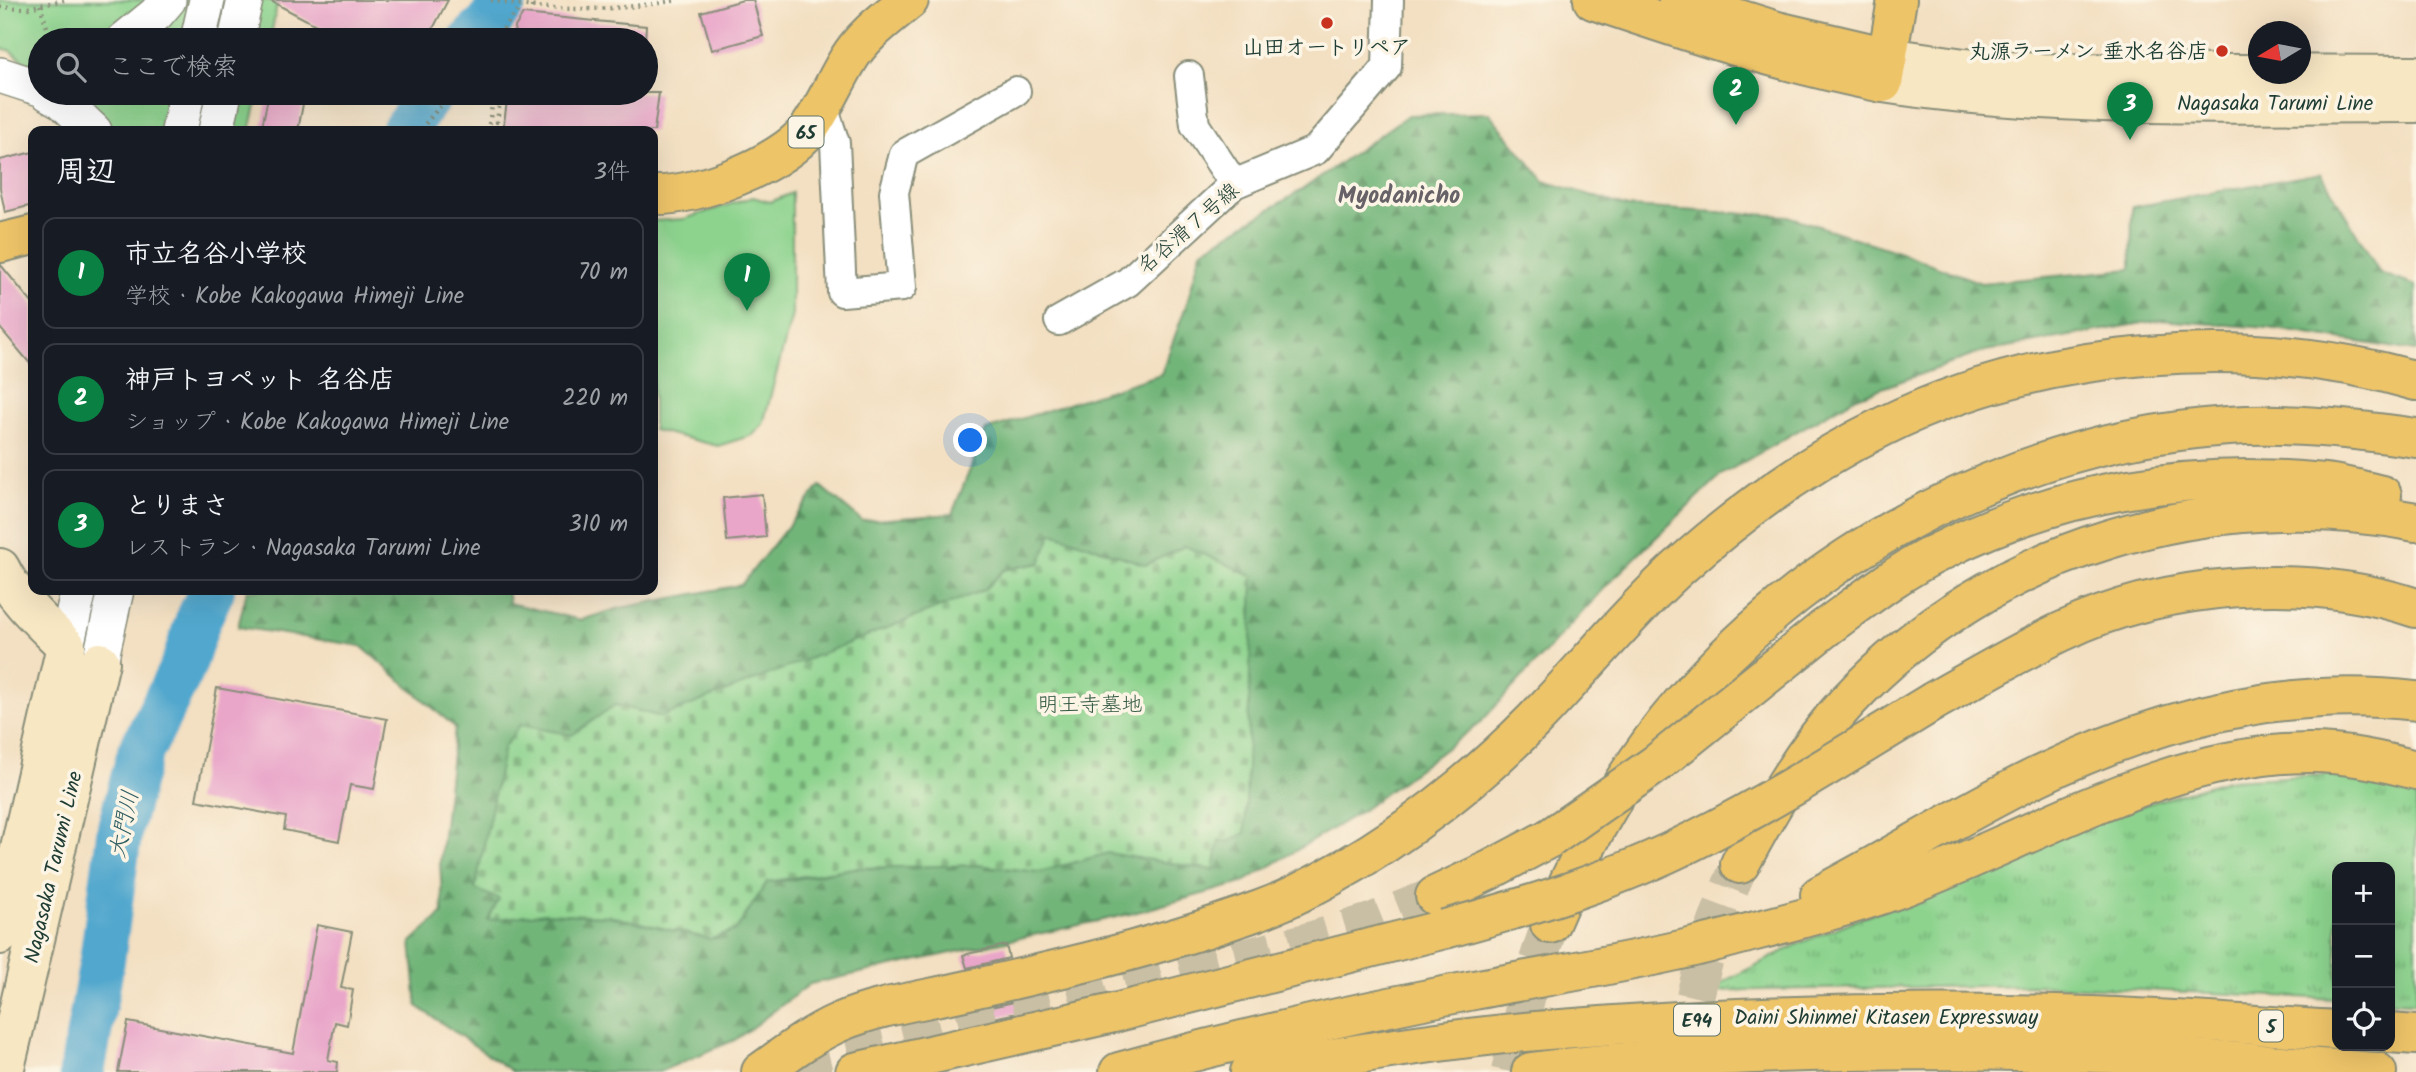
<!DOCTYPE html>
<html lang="ja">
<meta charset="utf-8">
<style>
:root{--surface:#171b24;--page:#20242c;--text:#f1f3f6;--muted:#9ea1a6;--line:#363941;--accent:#0b8043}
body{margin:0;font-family:Kalam,"Klee One",sans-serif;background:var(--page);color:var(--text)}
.controls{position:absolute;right:21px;bottom:21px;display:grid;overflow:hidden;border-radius:14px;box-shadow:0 7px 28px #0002}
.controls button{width:63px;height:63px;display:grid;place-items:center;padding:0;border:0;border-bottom:2px solid var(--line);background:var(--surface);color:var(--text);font:35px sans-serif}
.compass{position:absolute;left:2248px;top:21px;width:63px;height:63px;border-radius:50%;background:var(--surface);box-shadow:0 7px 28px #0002;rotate:260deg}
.you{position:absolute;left:971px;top:441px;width:24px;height:24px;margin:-18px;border:5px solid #fff;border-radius:50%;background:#1a73e8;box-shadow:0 0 0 10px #1a73e833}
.badge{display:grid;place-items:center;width:46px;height:46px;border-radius:50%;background:var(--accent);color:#fff;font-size:23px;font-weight:700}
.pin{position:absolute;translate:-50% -58px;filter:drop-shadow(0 2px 4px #0008)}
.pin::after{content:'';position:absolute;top:37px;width:24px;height:21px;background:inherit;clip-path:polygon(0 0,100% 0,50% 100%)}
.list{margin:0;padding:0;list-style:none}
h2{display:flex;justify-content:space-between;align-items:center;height:91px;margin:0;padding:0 28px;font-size:30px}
h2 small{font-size:23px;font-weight:400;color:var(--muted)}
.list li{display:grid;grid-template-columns:46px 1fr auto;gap:21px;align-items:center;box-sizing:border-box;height:112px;margin:0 14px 14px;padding:0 14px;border:2px solid var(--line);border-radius:14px}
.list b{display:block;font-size:26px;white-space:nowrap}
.list p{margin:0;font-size:23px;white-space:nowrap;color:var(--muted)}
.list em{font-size:23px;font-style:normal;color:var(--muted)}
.icon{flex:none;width:38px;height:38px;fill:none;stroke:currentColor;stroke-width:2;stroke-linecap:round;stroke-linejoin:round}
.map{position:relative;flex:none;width:2416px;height:1072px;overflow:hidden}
.search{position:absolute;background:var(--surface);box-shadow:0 7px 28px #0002;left:28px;top:28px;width:630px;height:77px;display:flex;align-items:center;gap:18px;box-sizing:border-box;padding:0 24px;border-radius:38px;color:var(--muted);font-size:26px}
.panel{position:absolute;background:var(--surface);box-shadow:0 7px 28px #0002;left:28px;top:126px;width:630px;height:469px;border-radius:14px}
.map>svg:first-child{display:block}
</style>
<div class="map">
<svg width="2416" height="1072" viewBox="0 0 2416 1072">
<defs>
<pattern id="grass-tufts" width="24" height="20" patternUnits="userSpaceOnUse" patternTransform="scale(1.75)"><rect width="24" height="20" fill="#8dd38e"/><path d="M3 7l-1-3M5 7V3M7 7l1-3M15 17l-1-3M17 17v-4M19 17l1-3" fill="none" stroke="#73ac75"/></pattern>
<pattern id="forest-firs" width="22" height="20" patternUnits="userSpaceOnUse" patternTransform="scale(1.75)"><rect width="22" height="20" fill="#72b579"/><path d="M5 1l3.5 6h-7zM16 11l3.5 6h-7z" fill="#5d9464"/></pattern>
<pattern id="cemetery-stones" width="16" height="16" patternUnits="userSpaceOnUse" patternTransform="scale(1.75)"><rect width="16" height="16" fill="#8dd38e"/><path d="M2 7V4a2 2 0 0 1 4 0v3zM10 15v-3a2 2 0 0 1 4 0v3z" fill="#73ac75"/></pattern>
</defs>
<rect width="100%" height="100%" fill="#fcf5e5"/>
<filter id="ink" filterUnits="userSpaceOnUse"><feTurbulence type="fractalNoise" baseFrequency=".0143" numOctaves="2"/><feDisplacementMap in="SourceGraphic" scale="14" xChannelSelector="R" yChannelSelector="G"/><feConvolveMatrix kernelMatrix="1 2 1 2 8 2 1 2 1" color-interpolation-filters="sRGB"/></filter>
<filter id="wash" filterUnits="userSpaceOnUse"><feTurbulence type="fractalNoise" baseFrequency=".00686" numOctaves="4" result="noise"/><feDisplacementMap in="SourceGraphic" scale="28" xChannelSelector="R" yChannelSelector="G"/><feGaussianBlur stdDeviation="1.57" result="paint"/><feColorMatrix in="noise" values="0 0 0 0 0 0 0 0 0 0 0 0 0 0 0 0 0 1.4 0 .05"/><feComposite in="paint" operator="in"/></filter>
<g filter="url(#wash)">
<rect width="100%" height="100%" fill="#f3dfc1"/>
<path fill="url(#grass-tufts)" stroke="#568861" stroke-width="2" d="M2346,774L2416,790V1003L2390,1002V867H2337V999L2036,985L1705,991L1800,943L2107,816L2227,780Z"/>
<path fill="url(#forest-firs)" stroke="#487956" stroke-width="2" fill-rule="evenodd" d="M1489,113L1544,181L1628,207L1788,216L1907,255L1981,283L2131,269L2132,207L2321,173L2380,273L2416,286V351L2269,328L2160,320L1985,351L1857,397L1721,475L1610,582L1480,723L1360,812L1242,883L1130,914L810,984L735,1040L659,1072H513L417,1006L411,942L443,913L440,862L455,727L361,646L238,627L247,590H507L509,603L581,620L620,608L741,585L820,486L862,521L952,514L986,430L1161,374L1187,303L1201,251L1303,189L1408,115ZM1052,533L1146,565L1185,546L1214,870L1108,853L1039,872L979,865L853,868L789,880L767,882L736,930L711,939L610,916L545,913L489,919L500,899L520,725L572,735L615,705L661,717L984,590L1004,570L1041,563Z"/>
<path fill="url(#cemetery-stones)" stroke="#568861" stroke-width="2" d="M1052,533L1146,565L1185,546L1253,576L1245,833L1228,842L1219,840L1214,870L1108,853L1039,872L979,865L853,868L767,882L736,930L711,939L610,916L545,913L488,920L499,899L475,889L504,747L520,725L572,735L615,705L661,717L984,590L1004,570L1040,563Z"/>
<g fill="#8dd38e" stroke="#568861" stroke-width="2">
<path d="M0,0H278L270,40H40V73L9,50L0,48Z"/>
<path d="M69,93H259L250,131H108Z"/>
<path d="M792,193V315L763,424L753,435L718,446L653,430V221L684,219L753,197L770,202Z"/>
</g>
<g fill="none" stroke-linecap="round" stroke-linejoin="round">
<g stroke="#51a7cd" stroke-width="46">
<path d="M472,40L489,23L504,0"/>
<path d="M404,131L431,93"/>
<path d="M82,1072L102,961L120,827L140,753L184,664L198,620L212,590"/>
</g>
</g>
<g id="blocks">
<g fill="#e9a6c9">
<path d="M269,0H448L427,40H344Z"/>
<path d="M743,0H753L763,36L712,50L701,12Z"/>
<path d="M523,14L646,26L645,40H513L515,27Z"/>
<path d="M269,93H305L298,131H261Z"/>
<path d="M508,93H659L654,131H503Z"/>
<path d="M33,152V205L5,212L0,188V160Z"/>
<path d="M0,264L33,304V367L0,328Z"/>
<path d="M762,494L766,537L727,541L723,498Z"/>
<path d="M217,688L387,719L374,789L350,785L339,841L284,830L286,817L196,800Z"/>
<path d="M317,925L352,932L341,988L353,990L347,1025L335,1022L328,1060L338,1062L337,1072H118L128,1022L293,1053Z"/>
<path d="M1006,945L1009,958L967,968L963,955Z"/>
<path d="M1019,1001L1022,1012L979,1021L977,1010Z"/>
</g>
</g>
</g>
<g filter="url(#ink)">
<use href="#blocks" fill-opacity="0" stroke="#898e7a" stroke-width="2"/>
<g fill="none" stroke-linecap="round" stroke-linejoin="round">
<g stroke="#c9bfa5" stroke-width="38" stroke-dasharray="38 19" stroke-linecap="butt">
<path d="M1685,1053C1693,987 1714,924 1740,864"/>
<path d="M794,1072L1303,943L1371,922L1435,896"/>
<path d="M1510,1072L1527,994L1550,924"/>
</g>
<defs>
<g id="minor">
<path d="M1189,76L1195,125L1234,184"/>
<path d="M823,106L835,143L842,292L902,287L894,192L904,154L1016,91"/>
<path d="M1059,321L1128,282L1234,184L1316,150L1387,67L1389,0"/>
</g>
<g id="tertiary">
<path d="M124,40L156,14L168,0"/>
<path d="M198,40L207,0"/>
<path d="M236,40L245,0"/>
<path d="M0,75L40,88"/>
<path d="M48,93L62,101L94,131"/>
<path d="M179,131L187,93"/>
<path d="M216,131L224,93"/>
<path d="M66,646L79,590"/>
<path d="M100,662L116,590"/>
</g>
<g id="secondary">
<path d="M1888,57L1964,68L2040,73L2416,75"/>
<path d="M1883,83C2059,110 2238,103 2416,103"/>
<path d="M0,568C15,599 42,622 66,646L0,935"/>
<path d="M4,1072L100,662"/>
</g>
<g id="primary">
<path d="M1593,0C1688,32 1784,64 1883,83L1897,0"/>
<path d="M1678,0L1777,31L1888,57"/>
<path d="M653,195C697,197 780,165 808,130C824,108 834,83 848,60C863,35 887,18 909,0"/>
<path d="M0,243L33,235"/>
</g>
<g id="motorway">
<path d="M1825,628C1862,601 1899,571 1941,551C2059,491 2193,469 2324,483C2343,485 2363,491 2382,495"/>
<path d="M1934,701C1976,677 2017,653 2061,632C2165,582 2306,571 2416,608"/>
<path d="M1740,864C1771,806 1804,749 1848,701C1991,547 2212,483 2416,522"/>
<path d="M1820,895C1891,858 1959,815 2030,780C2151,720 2281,685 2416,701"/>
<path d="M1435,896L1490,870L1550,838"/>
<path d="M1550,924C1583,846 1627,766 1683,702C1818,545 2021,440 2228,426C2291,422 2353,429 2416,438"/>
<path d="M2390,1033L2416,1035"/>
<path d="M761,1072C786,1054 812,1034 840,1022C880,1005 926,1000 968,990C1048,972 1127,954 1204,929C1237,918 1270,908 1301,892C1389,848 1465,790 1534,720C1582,671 1626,616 1676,570C1739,513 1807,463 1884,426C2042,348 2248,332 2416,381"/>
<path d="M855,1072L1118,1012L1445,929"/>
<path d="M1119,1072C1236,1039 1355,1013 1474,990C1551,975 1630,963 1706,944C1769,927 1834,912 1895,890C2028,841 2164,754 2309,753C2346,753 2381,761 2416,770"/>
<path d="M1250,1072C1349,1055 1448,1038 1548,1030C1728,1015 1910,1010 2091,1016C2173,1019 2255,1025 2337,1030"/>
<path d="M1531,1072C1717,1049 1910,1047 2097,1053C2190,1057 2284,1066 2377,1072"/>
</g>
</defs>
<use href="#minor" stroke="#898e7a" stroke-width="32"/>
<use href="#tertiary" stroke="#898e7a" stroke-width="38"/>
<use href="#secondary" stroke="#898e7a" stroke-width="42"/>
<use href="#primary" stroke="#898e7a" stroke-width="42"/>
<use href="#motorway" stroke="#898e7a" stroke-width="42"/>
<g stroke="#898e7a" stroke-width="4.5" stroke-dasharray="2 5" stroke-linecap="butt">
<path d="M491,0C553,13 615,11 678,0"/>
<path d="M40,5L51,40"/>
<path d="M0,7L28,8L64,0"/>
<path d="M532,8L533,0"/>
<path d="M494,40L521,7"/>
<path d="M501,93L497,122H504"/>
<path d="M421,129L451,93"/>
<path d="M488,131L494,93"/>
</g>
<use href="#minor" stroke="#fff" stroke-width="28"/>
<use href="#tertiary" stroke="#fff" stroke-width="35"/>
<use href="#secondary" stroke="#f8e7c3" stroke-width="38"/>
<use href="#primary" stroke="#eec469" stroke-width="38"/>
<use href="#motorway" stroke="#eec469" stroke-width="38"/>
<defs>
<g id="motorway-bridge">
<path d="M1550,838L1656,764L1825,628"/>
<path d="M1445,929C1530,906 1616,880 1695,840C1777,799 1855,749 1934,701"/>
</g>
</defs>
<use href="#motorway-bridge" stroke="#898e7a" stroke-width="42" stroke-linecap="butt"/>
<use href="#motorway-bridge" stroke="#eec469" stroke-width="38"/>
</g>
</g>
<g fill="#c8321e" stroke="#fcf5e5" stroke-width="2.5">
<circle cx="1327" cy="23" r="7"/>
<circle cx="2222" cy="51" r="7"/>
</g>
<g text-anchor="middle" stroke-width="7" stroke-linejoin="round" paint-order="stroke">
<g fill="#fcf5e5" stroke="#617469" stroke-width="2">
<rect x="788.5" y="116.5" width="35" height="31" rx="5"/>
<rect x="1674" y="1004.5" width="46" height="31" rx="5"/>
<rect x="2259" y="1010.5" width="24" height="31" rx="5"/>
</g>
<g font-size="19" font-weight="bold" fill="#1f3d34">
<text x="806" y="139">65</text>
<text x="1697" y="1027">E94</text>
<text x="2271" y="1033">5</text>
</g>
<g font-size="21" font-weight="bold" fill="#1f3d34" stroke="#fcf5e5">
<text x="1327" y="54">山田オートリペア</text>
<text x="2208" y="58" text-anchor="end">丸源ラーメン 垂水名谷店</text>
</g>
<g font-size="21" fill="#1f3d34" stroke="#fcf5e5">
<text x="2275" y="110">Nagasaka Tarumi Line</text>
<text transform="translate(1188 228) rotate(-41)" y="7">名谷滑７号線</text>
<text transform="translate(53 867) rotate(-77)" y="7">Nagasaka Tarumi Line</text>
<text x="1886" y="1024">Daini Shinmei Kitasen Expressway</text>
</g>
<g font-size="21" fill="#355b46" stroke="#fcf5e5">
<text x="1090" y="711">明王寺墓地</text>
</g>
<g font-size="23" font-style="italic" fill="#2e5d62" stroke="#fcf5e5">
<text transform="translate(123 824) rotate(-78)" y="8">大門川</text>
</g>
<g font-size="24" font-weight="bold" fill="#666268" stroke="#fcf5e5">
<text x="1399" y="203">Myodanicho</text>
</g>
</g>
</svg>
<div class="controls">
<button>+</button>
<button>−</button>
<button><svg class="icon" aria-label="locate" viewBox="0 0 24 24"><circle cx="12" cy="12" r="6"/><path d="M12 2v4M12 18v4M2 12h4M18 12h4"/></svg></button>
</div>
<svg class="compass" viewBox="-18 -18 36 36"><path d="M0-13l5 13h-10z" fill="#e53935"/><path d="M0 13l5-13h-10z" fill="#9ea1a6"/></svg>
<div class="you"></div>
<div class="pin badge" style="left:747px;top:311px">1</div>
<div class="pin badge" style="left:1736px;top:125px">2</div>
<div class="pin badge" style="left:2130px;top:140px">3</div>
<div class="search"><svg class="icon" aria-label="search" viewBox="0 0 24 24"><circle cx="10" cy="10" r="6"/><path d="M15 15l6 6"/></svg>ここで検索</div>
<section class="panel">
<h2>周辺<small>3件</small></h2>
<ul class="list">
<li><span class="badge">1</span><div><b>市立名谷小学校</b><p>学校 · Kobe Kakogawa Himeji Line</p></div><em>70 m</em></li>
<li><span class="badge">2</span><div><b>神戸トヨペット 名谷店</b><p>ショップ · Kobe Kakogawa Himeji Line</p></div><em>220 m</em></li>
<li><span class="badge">3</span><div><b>とりまさ</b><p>レストラン · Nagasaka Tarumi Line</p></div><em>310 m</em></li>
</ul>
</section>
</div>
